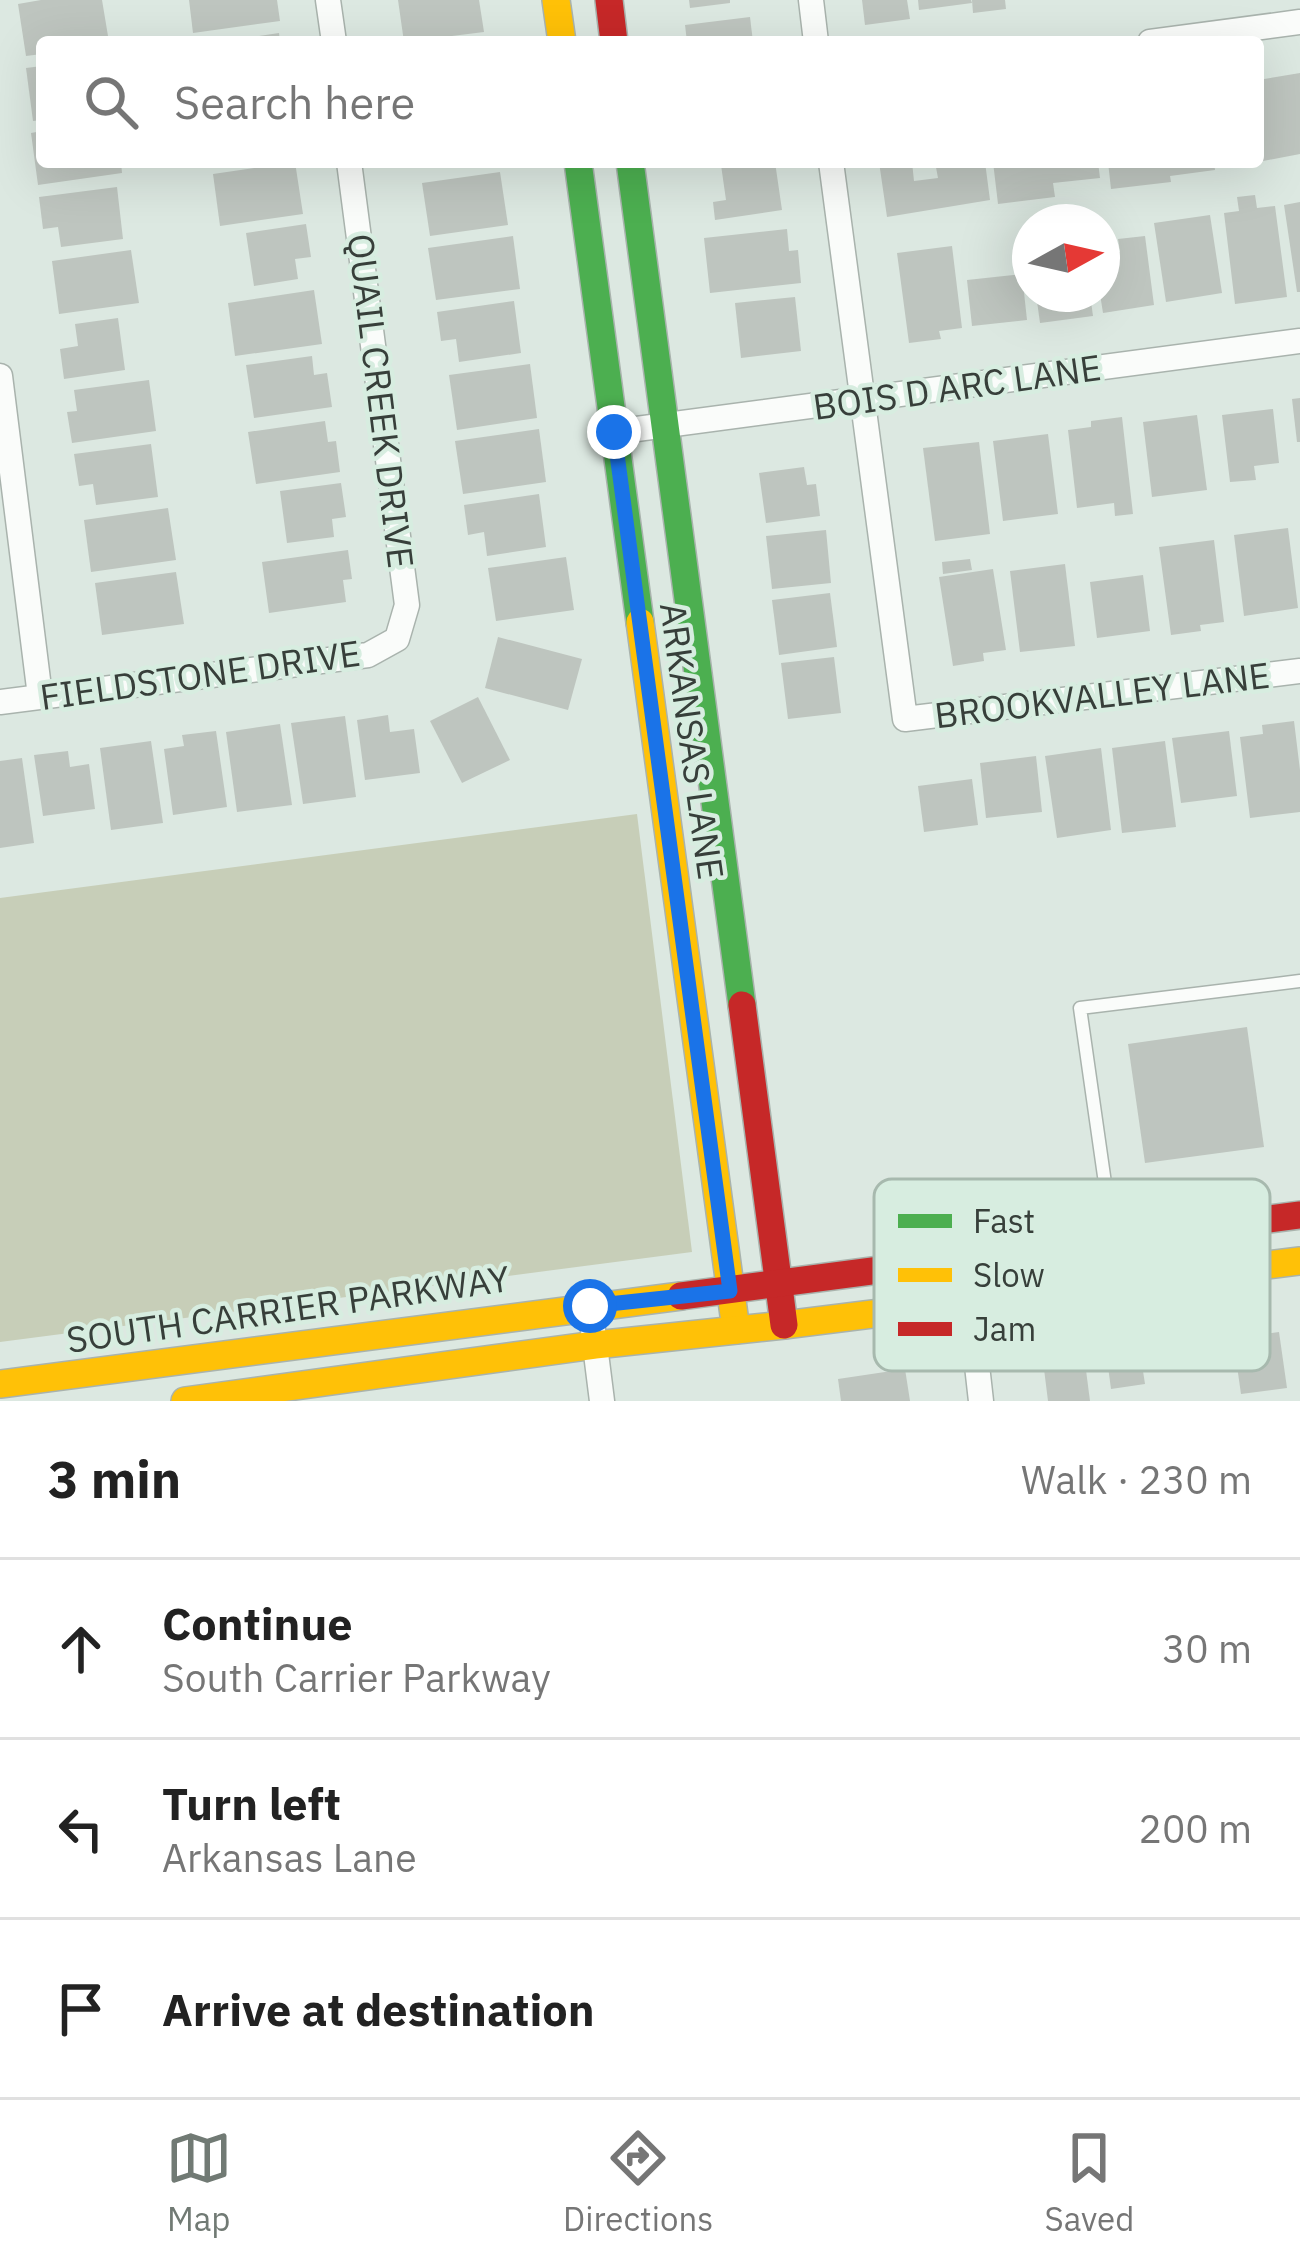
<!DOCTYPE html>
<meta charset="utf-8">
<style>
:root{--surface:#fff;--page:#f2f2f2;--text:#222;--muted:#767676;--line:#e0e0e0;--accent:#717a74}
body{margin:0;font-family:"IBM Plex Sans",sans-serif;background:var(--page);color:var(--text)}
.compass{position:absolute;left:1012px;top:204px;width:108px;height:108px;border-radius:50%;background:var(--surface);box-shadow:0 12px 48px #0002;rotate:82deg}
.stop{position:absolute;width:36px;height:36px;margin:-27px;border:9px solid #1a73e8;border-radius:50%;background:#fff}
.stop.end{background:#1a73e8;border-color:#fff;box-shadow:0 3px 12px #0008}
.list{margin:0;padding:0;list-style:none}
h2{display:flex;justify-content:space-between;align-items:center;height:156px;margin:0;padding:0 48px;font-size:51px}
h2 small{font-size:39px;font-weight:400;color:var(--muted)}
.list li{display:grid;grid-template-columns:78px 1fr auto;gap:36px;align-items:center;box-sizing:border-box;height:180px;padding:0 48px;border-top:3px solid var(--line)}
.list b{display:block;font-size:45px;white-space:nowrap}
.list p{margin:0;font-size:39px;white-space:nowrap;color:var(--muted)}
.list em{font-size:39px;font-style:normal;color:var(--muted)}
.icon{flex:none;width:66px;height:66px;fill:none;stroke:currentColor;stroke-width:2;stroke-linecap:round;stroke-linejoin:round}
.map{position:relative;flex:none;width:1300px;height:1401px;overflow:hidden}
.search{position:absolute;background:var(--surface);box-shadow:0 12px 48px #0002;left:36px;right:36px;top:36px;height:132px;display:flex;align-items:center;gap:30px;box-sizing:border-box;padding:0 42px;border-radius:12px;color:var(--muted);font-size:45px}
.sheet{height:696px;background:var(--surface)}
nav{display:flex;justify-content:space-around;align-items:center;box-sizing:border-box;height:168px;border-top:3px solid var(--line);background:var(--surface);font-size:33px;color:var(--muted)}
nav a{display:grid;justify-items:center;gap:6px}
nav .on{color:var(--accent)}
.map>svg:first-child{display:block}
</style>
<div class="map">
<svg width="1300" height="1401" viewBox="0 0 1300 1401">
<rect width="100%" height="100%" fill="#dce8e1"/>
<path fill="#c7ceb8" d="M637,814L692,1252L0,1342V898Z"/>
<g fill="#bec5bf">
<path d="M41,0H102L109,42H42V54L26,56L18,4Z"/>
<path d="M189,0H277L280,21L193,33Z"/>
<path d="M398,0H479L484,32L404,42Z"/>
<path d="M689,0H730V3L690,8Z"/>
<path d="M862,0H907L910,19L865,25Z"/>
<path d="M918,0H971L972,3L919,10Z"/>
<path d="M972,0H1005L1006,9L973,13Z"/>
<path d="M750,17L753,42H687L685,25Z"/>
<path d="M279,33L280,42H238V39Z"/>
<path d="M42,66V120L33,121L26,68Z"/>
<path d="M1300,73V154L1258,162V80Z"/>
<path d="M42,131V162H121L122,173L38,185L31,133Z"/>
<path d="M295,162L303,214L220,226L213,174Z"/>
<path d="M740,162H775L782,210L715,220L713,202L726,200L721,165Z"/>
<path d="M879,162H912L914,181L938,178L935,162H985L990,200L887,217Z"/>
<path d="M993,162H1032L1033,165L1053,162H1098L1100,178L1053,183L1055,197L998,204Z"/>
<path d="M1108,162H1214L1215,170L1170,176L1171,182L1111,189Z"/>
<path d="M500,172L508,225L430,236L422,183Z"/>
<path d="M117,187L123,239L61,247L58,227L43,229L39,197Z"/>
<path d="M1255,195L1257,208L1275,206L1287,297L1235,304L1224,213L1239,211L1237,197Z"/>
<path d="M1300,202V292H1297L1284,205Z"/>
<path d="M1210,215L1222,293L1166,302L1154,223Z"/>
<path d="M306,224L311,257L295,259L298,279L254,286L246,233Z"/>
<path d="M787,229L789,251L798,250L801,283L710,293L704,238Z"/>
<path d="M513,236L520,289L436,300L428,248Z"/>
<path d="M1145,236L1154,305L1103,313L1100,294H1102V254L1120,252L1118,239Z"/>
<path d="M952,246L962,328L939,331L941,339L909,343L897,253Z"/>
<path d="M131,250L139,303L59,314L52,261Z"/>
<path d="M1022,274L1027,320L972,326L967,280Z"/>
<path d="M314,290L322,344L235,356L228,303Z"/>
<path d="M1036,294H1090L1093,316L1040,323Z"/>
<path d="M795,297L801,351L741,358L735,303Z"/>
<path d="M514,301L521,353L459,362L456,339L441,341L437,312Z"/>
<path d="M118,318L125,370L64,379L60,349L78,346L75,324Z"/>
<path d="M312,356L314,375L327,373L332,407L254,418L246,365Z"/>
<path d="M530,364L537,418L457,430L449,375Z"/>
<path d="M149,380L156,431L72,443L67,412L77,411L74,390Z"/>
<path d="M1300,398V442H1297L1292,399Z"/>
<path d="M1273,409L1279,463L1254,466L1256,480L1230,482L1222,415Z"/>
<path d="M1197,415L1207,490L1152,497L1143,422Z"/>
<path d="M1122,417L1133,514L1115,516L1114,503L1077,508L1068,430L1091,427V421Z"/>
<path d="M325,421L328,442L336,441L340,472L256,484L248,432Z"/>
<path d="M539,429L546,482L463,494L455,441Z"/>
<path d="M1048,434L1058,514L1003,521L993,441Z"/>
<path d="M979,442L990,534L935,541L923,448Z"/>
<path d="M151,444L158,497L96,505L93,484L79,486L74,454Z"/>
<path d="M804,467L807,485L816,484L820,516L766,523L759,473Z"/>
<path d="M341,483L346,517L332,519L334,537L287,543L280,491Z"/>
<path d="M539,494L546,547L487,556L484,532L468,535L464,505Z"/>
<path d="M168,508L176,560L91,572L84,520Z"/>
<path d="M1288,528L1298,608L1244,616L1234,535Z"/>
<path d="M826,530L831,583L772,589L766,536Z"/>
<path d="M1214,540L1224,622L1200,625L1201,631L1171,635L1159,547Z"/>
<path d="M348,550L352,579L343,580L346,602L269,613L262,562Z"/>
<path d="M566,557L574,610L496,621L488,568Z"/>
<path d="M970,559L972,570L943,574L942,562Z"/>
<path d="M1065,564L1075,646L1020,652L1010,571Z"/>
<path d="M993,569L1006,650L983,653L984,661L953,666L939,577Z"/>
<path d="M176,572L184,624L102,635L95,583Z"/>
<path d="M1143,575L1150,631L1097,638L1090,582Z"/>
<path d="M830,593L837,647L779,655L772,600Z"/>
<path d="M498,637L582,659L568,710L485,688Z"/>
<path d="M834,657L841,713L788,719L781,663Z"/>
<path d="M478,697L510,760L462,783L430,721Z"/>
<path d="M388,715L390,732L414,729L420,773L365,780L357,720Z"/>
<path d="M345,716L356,797L303,804L291,723Z"/>
<path d="M1294,721L1300,770V812L1250,818L1240,737L1263,734L1262,725Z"/>
<path d="M280,724L292,805L237,812L226,732Z"/>
<path d="M216,731L227,807L173,815L164,749L184,746L182,735Z"/>
<path d="M1229,731L1237,796L1181,803L1172,738Z"/>
<path d="M151,741L163,823L111,830L100,748Z"/>
<path d="M1165,741L1176,827L1122,833L1112,748Z"/>
<path d="M1101,748L1111,830L1057,838L1045,756Z"/>
<path d="M68,751L70,767L89,764L95,809L43,816L34,755Z"/>
<path d="M1036,756L1042,812L986,818L980,763Z"/>
<path d="M22,758L34,843L0,848V761Z"/>
<path d="M972,779L978,825L924,832L918,786Z"/>
<path d="M1247,1027L1264,1147L1145,1163L1128,1044Z"/>
<path d="M1279,1332L1287,1388L1241,1394L1233,1338Z"/>
<path d="M1138,1339L1145,1384L1111,1389L1105,1344Z"/>
<path d="M1083,1347L1090,1401H1048L1042,1353Z"/>
<path d="M905,1369L910,1401H841L838,1379Z"/>
</g>
<g fill="none" stroke-linecap="round" stroke-linejoin="round">
<defs>
<path id="lane" d="M1113,1239L1080,1008L1300,981"/>
<g id="street">
<path d="M328,0L334,42"/>
<path d="M811,0L816,42"/>
<path d="M1150,42L1300,22"/>
<path d="M831,162L905,719L1300,671"/>
<path d="M0,376L40,696"/>
<path d="M614,432L1300,341"/>
<path d="M0,702L368,655L397,639L407,605L349,162"/>
<path d="M965,1259L981,1401"/>
<path d="M590,1306L602,1401"/>
</g>
<g id="fast">
<path d="M578,162L640,622"/>
<path d="M630,162L742,1005"/>
</g>
<g id="slow">
<path d="M556,0L562,42"/>
<path d="M640,622L736,1330"/>
<path d="M0,1384L681,1296"/>
<path d="M185,1401L595,1345L784,1325L1300,1261"/>
</g>
<g id="jam">
<path d="M609,0L614,42"/>
<path d="M742,1005L784,1325"/>
<path d="M681,1296L1300,1215"/>
</g>
</defs>
<use href="#lane" stroke="#a9b3ad" stroke-width="15"/>
<use href="#street" stroke="#a9b3ad" stroke-width="27"/>
<use href="#fast" stroke="#a9b3ad" stroke-width="30"/>
<use href="#slow" stroke="#a9b3ad" stroke-width="30"/>
<use href="#jam" stroke="#a9b3ad" stroke-width="30"/>
<use href="#lane" stroke="#fafcfa" stroke-width="12"/>
<use href="#street" stroke="#fafcfa" stroke-width="24"/>
<use href="#fast" stroke="#4caf50" stroke-width="27"/>
<use href="#slow" stroke="#ffc107" stroke-width="27"/>
<use href="#jam" stroke="#c62828" stroke-width="27"/>
</g>
<g fill="none" stroke-linecap="round" stroke-linejoin="round">
<path stroke="#1a73e8" stroke-width="15" d="M590,1306L730,1291L614,432"/>
</g>
<g text-anchor="middle" stroke-width="9" stroke-linejoin="round" paint-order="stroke">
<g font-size="36" fill="#373f3a" stroke="#d7ede0">
<text transform="translate(957 387) rotate(-8)" y="13">BOIS D ARC LANE</text>
<text transform="translate(381 401) rotate(83)" y="13">QUAIL CREEK DRIVE</text>
<text transform="translate(200 675) rotate(-8)" y="13">FIELDSTONE DRIVE</text>
<text transform="translate(1102 695) rotate(-7)" y="13">BROOKVALLEY LANE</text>
<text transform="translate(692 741) rotate(82)" y="13">ARKANSAS LANE</text>
<text transform="translate(288 1309) rotate(-8)" y="13">SOUTH CARRIER PARKWAY</text>
</g>
</g>
<rect x="874" y="1179" width="396" height="192" rx="18" fill="#d7ede0" stroke="#a7b9ae" stroke-width="3"/>
<rect x="898" y="1214" width="54" height="14" fill="#4caf50"/>
<rect x="898" y="1268" width="54" height="14" fill="#ffc107"/>
<rect x="898" y="1322" width="54" height="14" fill="#c62828"/>
<g font-size="33" fill="#373f3a">
<text x="973" y="1233">Fast</text>
<text x="973" y="1287">Slow</text>
<text x="973" y="1341">Jam</text>
</g>
</svg>
<svg class="compass" viewBox="-18 -18 36 36"><path d="M0-13l5 13h-10z" fill="#e53935"/><path d="M0 13l5-13h-10z" fill="#767676"/></svg>
<div class="stop" style="left:590px;top:1306px"></div>
<div class="stop end" style="left:614px;top:432px"></div>
<div class="search"><svg class="icon" aria-label="search" viewBox="0 0 24 24"><circle cx="10" cy="10" r="6"/><path d="M15 15l6 6"/></svg>Search here</div>
</div>
<section class="sheet">
<h2>3 min<small>Walk · 230 m</small></h2>
<ul class="list">
<li><svg class="icon" aria-label="ahead" viewBox="0 0 24 24"><path d="M12 20V5M6 11l6-6 6 6"/></svg><div><b>Continue</b><p>South Carrier Parkway</p></div><em>30 m</em></li>
<li><svg class="icon" aria-label="left" viewBox="0 0 24 24"><path d="M17 20v-9H6M10 6l-5 5 5 5"/></svg><div><b>Turn left</b><p>Arkansas Lane</p></div><em>200 m</em></li>
<li><svg class="icon" aria-label="arrive" viewBox="0 0 24 24"><path d="M6 21V4h12l-3 4 3 4H6"/></svg><div><b>Arrive at destination</b></div></li>
</ul>
</section>
<nav>
<a class="on"><svg class="icon" aria-label="map" viewBox="0 0 24 24"><path d="M3 6l6-2 6 2 6-2v14l-6 2-6-2-6 2zM9 4v14M15 6v14"/></svg>Map</a>
<a><svg class="icon" aria-label="directions" viewBox="0 0 24 24"><path d="M12 3l9 9-9 9-9-9zM9 14v-3h6M13 9l2 2-2 2"/></svg>Directions</a>
<a><svg class="icon" aria-label="saved" viewBox="0 0 24 24"><path d="M7 4h10v16l-5-4-5 4z"/></svg>Saved</a>
</nav>
